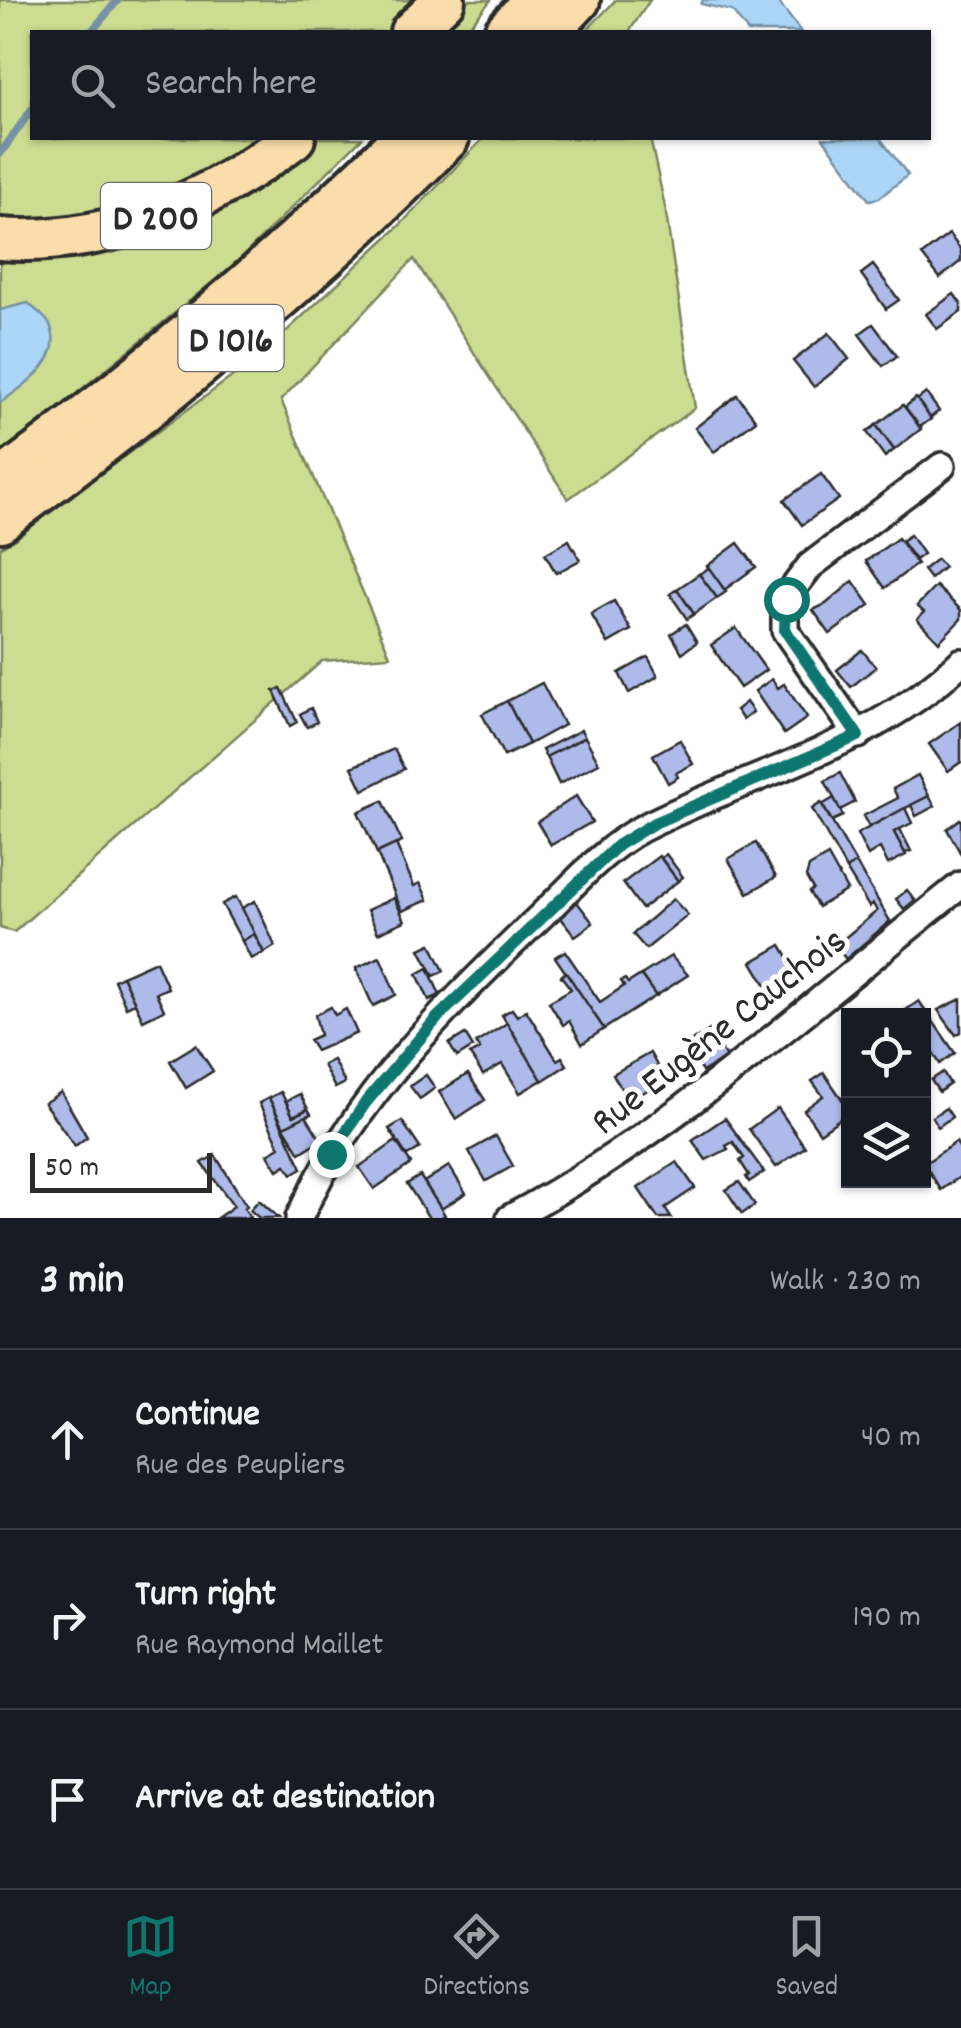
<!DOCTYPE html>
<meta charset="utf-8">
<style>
:root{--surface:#171b24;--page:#242831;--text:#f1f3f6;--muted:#9ea1a6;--line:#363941;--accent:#0f766e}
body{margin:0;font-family:Dekko,sans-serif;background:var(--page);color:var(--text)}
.controls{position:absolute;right:30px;bottom:30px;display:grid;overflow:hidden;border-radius:0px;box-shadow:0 2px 8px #0004}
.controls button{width:90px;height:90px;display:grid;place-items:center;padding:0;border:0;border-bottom:2px solid var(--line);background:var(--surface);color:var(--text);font:50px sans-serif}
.scale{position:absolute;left:30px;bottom:25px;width:182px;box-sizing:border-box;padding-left:10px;border:5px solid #2b2b2b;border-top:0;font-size:28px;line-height:35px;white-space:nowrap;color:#2b2b2b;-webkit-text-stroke:8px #fff;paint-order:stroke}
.stop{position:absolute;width:30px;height:30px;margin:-22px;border:8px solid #0f766e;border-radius:50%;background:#fff}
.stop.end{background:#0f766e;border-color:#fff;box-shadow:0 2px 10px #0008}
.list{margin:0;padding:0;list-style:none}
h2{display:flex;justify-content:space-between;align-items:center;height:130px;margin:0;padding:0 40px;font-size:42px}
h2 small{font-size:32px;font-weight:400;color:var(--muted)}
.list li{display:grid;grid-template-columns:65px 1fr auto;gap:30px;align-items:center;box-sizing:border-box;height:180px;padding:0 40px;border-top:2px solid var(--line)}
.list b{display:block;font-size:38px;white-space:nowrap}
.list p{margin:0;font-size:32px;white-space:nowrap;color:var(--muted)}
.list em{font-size:32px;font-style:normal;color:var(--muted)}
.icon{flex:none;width:55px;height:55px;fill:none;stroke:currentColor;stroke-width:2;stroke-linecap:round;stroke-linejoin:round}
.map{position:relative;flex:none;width:961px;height:1218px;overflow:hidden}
.search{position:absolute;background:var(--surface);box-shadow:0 2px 8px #0004;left:30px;right:30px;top:30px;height:110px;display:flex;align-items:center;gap:25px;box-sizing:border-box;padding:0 35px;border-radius:0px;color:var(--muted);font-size:38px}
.sheet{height:670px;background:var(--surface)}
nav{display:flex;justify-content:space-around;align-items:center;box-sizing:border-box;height:140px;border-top:2px solid var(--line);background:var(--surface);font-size:28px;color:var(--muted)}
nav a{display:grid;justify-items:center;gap:5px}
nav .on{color:var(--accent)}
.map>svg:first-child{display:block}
</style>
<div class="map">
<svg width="961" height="1218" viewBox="0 0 961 1218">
<rect width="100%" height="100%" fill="#fff"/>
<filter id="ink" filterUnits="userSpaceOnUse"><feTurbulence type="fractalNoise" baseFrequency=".01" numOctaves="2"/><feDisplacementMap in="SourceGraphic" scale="20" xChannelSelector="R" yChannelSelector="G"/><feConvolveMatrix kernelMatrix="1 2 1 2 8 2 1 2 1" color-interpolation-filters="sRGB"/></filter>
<g filter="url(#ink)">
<g fill="#ccdd91" stroke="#7c845e" stroke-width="2.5">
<path d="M0,0H491L464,32H32V138H362L237,262L22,438L0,452Z"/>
<path d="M616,0H650L629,32H585Z"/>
<path d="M484,138H650L665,207L695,408L568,499L414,259L281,400L390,656L322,661L14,932L0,928V548L260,356L398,227Z"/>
</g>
<g fill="#acd6f7" stroke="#7892a5" stroke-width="2.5">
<path d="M703,0H777L801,32H748L732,11L701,4Z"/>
<path d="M823,138H880L908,175L879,198L869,200Z"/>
<path d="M28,303C35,310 48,318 51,327C64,362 23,386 0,403V310Z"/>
</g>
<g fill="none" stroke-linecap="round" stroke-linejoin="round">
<g stroke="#7892a5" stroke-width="8">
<path d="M91,32L118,0"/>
<path d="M0,154L32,109"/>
</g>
</g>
<g fill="#aebaea" stroke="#2b2b2b" stroke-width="2.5">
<path d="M949,234L961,250V261L940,278L922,255Z"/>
<path d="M873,265L899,300L886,309L861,274Z"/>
<path d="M954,294L961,304V312L937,329L926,314Z"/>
<path d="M873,324L897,356L883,366L859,334Z"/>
<path d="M829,333L849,359L814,387L793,361Z"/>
<path d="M926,393L939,411L930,418L917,400Z"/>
<path d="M737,395L756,420L714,452L695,428Z"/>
<path d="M916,398L931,419L920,427L905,407Z"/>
<path d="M903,405L921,429L894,450L876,425Z"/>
<path d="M876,425L894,450L885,457L867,432Z"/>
<path d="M821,474L839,499L802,525L784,500Z"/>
<path d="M910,535L923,554L915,560L901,541Z"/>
<path d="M898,538L917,564L885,588L866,561Z"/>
<path d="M569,540L580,560L556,573L545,554Z"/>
<path d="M738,543L756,567L724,590L707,566Z"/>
<path d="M937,559L944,567L930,579L923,570Z"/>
<path d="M709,568L726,592L717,598L699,574Z"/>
<path d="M699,574L717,598L694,614L677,589Z"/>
<path d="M853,581L870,605L830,634L813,610L826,604Z"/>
<path d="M936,586L961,610V619L939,642L917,619L924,612L917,606Z"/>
<path d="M677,589L694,614L687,619L670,594Z"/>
<path d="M614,601L631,630L608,643L591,614Z"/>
<path d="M686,624L697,642L682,653L671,634Z"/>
<path d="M736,628L766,670L740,688L711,645Z"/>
<path d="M862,650L876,667L851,687L837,670Z"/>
<path d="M648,657L658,676L629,693L619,673Z"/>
<path d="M772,679L778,688L784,684L807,718L784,734L755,691Z"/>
<path d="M542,683L564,725L529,744L507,701Z"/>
<path d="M281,688L297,722L290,726L274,691Z"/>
<path d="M507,701L529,744L504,756L482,714Z"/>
<path d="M746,702L753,712L743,720L736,710Z"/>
<path d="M311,708L317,722L307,727L300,714Z"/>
<path d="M961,722V762L948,771L929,744Z"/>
<path d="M581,730L585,737L546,757L542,750Z"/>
<path d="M585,737L599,763L559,784L546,757Z"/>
<path d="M680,740L693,764L676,773L678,777L668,783L653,755Z"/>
<path d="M394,749L404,769L363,790L352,767Z"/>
<path d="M840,773L855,802L840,810L825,781Z"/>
<path d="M918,775L929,796L869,827L863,816L898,798L893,789Z"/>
<path d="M576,796L592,822L551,845L537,822Z"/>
<path d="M929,796L935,806L916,816L911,805Z"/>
<path d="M834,798L843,816L832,821L822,805Z"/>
<path d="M383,801L402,842L377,853L358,812Z"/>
<path d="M821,803L856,863L846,869L812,809Z"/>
<path d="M905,808L912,823L894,832L906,855L888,864L880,848L868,856L857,834Z"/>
<path d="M960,819L961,820V854L947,829Z"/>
<path d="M900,829L911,851L905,853L894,832Z"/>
<path d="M756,843L776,877L748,893L728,859Z"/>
<path d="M396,844L414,886L420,883L428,900L402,911L377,853Z"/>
<path d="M666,854L683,877L678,881L661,858Z"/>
<path d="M659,856L678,881L642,909L623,883Z"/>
<path d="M828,856L847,890L818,907L809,892L813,889L806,877L809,867Z"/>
<path d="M856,863L890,921L846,959L835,946L877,911L873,904L869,907L846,869Z"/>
<path d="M907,890L915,900L904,909L896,899Z"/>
<path d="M236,897L256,934L242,941L222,904Z"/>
<path d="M394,898L405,921L378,933L367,910Z"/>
<path d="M673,899L688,915L646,949L633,934Z"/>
<path d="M255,901L275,946L264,953L242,908Z"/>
<path d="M577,902L593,923L575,936L561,918Z"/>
<path d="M254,934L264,953L251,959L242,941Z"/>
<path d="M431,944L444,971L434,976L420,949Z"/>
<path d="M781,945L796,970L767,987L752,962Z"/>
<path d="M565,951L600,1002L624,986L621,981L625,979L628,983L641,975L656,996L604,1029L555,957Z"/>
<path d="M671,956L688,975L656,996L641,975Z"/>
<path d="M380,957L396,995L373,1006L356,968Z"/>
<path d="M156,961L168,988L156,993L164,1010L143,1020L122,976Z"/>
<path d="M428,968L440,995L429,1000L417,974Z"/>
<path d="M566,972L604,1029L582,1044L569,1021L563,1025L549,1002L571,989L561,976Z"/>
<path d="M122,976L135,1003L126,1007L114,980Z"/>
<path d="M961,999V1032L956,1035L938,1010Z"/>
<path d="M919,1001L955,1053L940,1064L931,1049L924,1055V1016H906L903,1012Z"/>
<path d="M331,1007L335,1015L346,1009L357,1033L316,1051L309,1040L320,1035L315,1015Z"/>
<path d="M512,1009L517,1016L526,1010L557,1060L562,1057L567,1065L542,1081L502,1015Z"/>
<path d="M507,1023L542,1080L520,1093L502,1064L483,1075L470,1055L480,1049L476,1043Z"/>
<path d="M710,1030L726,1058L702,1072L686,1044Z"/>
<path d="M465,1034L473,1047L457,1057L449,1044Z"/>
<path d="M196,1045L213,1071L186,1088L170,1061Z"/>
<path d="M650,1053L665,1080L628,1101L613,1074Z"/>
<path d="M333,1060L345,1083L335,1088L323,1065Z"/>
<path d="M943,1072L950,1084L939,1092L931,1080Z"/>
<path d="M824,1073L848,1108V1113L820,1133L804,1110L823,1096L812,1081Z"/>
<path d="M468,1074L485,1100L456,1119L439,1092Z"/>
<path d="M426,1075L435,1088L420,1099L410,1086Z"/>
<path d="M61,1092L87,1137L75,1146L44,1103Z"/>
<path d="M281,1092L293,1116L308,1109L311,1114L284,1127L269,1098Z"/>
<path d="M300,1094L308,1109L293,1116L286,1101Z"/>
<path d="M269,1098L302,1168L292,1174L286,1165L278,1170L268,1154L280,1147L259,1103Z"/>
<path d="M778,1108L805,1147L776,1167L749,1129Z"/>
<path d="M946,1108L952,1117L938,1127L932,1117Z"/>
<path d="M306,1116L321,1140L300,1153L284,1127Z"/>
<path d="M725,1118L764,1172L749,1182L746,1177L749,1175L740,1161L744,1158L733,1142L726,1146L728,1149L706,1160L692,1140Z"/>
<path d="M402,1121L420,1148L407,1156L389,1129Z"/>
<path d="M496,1136L513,1166L486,1181L469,1151Z"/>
<path d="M396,1141L411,1164L374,1189L359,1167Z"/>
<path d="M956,1142L961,1150V1176L941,1190L924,1164Z"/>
<path d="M215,1155L247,1206L244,1208L251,1218H217L234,1206L202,1163Z"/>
<path d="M677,1162L695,1188L665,1208L671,1218H658L638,1188Z"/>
<path d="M449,1166L466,1193L441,1209L424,1182Z"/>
<path d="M420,1176L445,1215L440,1218H429L407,1184Z"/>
<path d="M739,1182L755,1205L742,1214L726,1190Z"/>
<path d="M259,1200L279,1218H259L250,1210Z"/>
</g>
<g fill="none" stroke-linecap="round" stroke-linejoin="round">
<defs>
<g id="minor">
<path d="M858,735L785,630V599L810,566L942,466"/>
<path d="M299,1218C355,1095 448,1005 544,913C574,885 604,849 641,829C749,773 870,749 961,662"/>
<path d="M510,1218C676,1130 814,1002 961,885"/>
</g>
<g id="primary">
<path d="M411,32L444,0"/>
<path d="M0,239C108,247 210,202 294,138"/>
</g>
<g id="trunk">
<path d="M506,32L536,0"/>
<path d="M548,32L578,0"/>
<path d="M0,482C142,377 279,263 404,138"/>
<path d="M0,520C158,404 310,278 447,138"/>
</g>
</defs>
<use href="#minor" stroke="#2b2b2b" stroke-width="32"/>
<use href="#primary" stroke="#2b2b2b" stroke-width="48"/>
<use href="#trunk" stroke="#2b2b2b" stroke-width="50"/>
<use href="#minor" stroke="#fff" stroke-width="25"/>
<use href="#primary" stroke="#fbddab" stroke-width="40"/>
<use href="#trunk" stroke="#fbddab" stroke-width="42"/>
</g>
</g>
<g fill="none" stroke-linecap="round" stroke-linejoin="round" filter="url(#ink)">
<path stroke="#0f766e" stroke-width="12" d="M331,1154L366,1102L438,1017L618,845L654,823L858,736L785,630L786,599"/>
</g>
<g text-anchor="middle" stroke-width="10" stroke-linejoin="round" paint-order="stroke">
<g fill="#fff" stroke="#6b6b6b" stroke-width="2.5">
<rect x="101" y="183" width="110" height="66" rx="8"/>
<rect x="178.5" y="305" width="105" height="66" rx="8"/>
</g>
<g font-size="38" font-weight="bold" fill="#2b2b2b">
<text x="156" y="229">D 200</text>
<text x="231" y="351">D 1016</text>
</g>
<g font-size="40" fill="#2b2b2b" stroke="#fff">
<text transform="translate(717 1029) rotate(-38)" y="14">Rue Eugène Cauchois</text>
</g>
</g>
</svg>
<div class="controls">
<button><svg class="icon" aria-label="locate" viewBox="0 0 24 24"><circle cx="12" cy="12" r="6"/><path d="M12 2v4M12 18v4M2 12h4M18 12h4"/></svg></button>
<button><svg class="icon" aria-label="layers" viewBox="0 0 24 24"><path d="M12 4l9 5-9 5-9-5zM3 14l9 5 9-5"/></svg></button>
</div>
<div class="scale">50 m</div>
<div class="stop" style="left:786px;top:599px"></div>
<div class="stop end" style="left:331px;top:1154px"></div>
<div class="search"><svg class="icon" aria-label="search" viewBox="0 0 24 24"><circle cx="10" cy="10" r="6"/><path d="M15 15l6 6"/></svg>Search here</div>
</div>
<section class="sheet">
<h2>3 min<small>Walk · 230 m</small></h2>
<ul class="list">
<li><svg class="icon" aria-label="ahead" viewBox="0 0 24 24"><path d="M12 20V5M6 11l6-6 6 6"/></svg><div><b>Continue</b><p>Rue des Peupliers</p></div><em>40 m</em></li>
<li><svg class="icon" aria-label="right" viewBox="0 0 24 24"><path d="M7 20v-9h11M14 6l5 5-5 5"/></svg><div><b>Turn right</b><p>Rue Raymond Maillet</p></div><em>190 m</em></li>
<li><svg class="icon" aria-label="arrive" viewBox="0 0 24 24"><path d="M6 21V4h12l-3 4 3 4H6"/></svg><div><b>Arrive at destination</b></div></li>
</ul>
</section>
<nav>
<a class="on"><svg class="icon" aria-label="map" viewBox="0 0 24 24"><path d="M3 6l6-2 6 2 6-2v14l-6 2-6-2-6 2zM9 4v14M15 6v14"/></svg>Map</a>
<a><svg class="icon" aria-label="directions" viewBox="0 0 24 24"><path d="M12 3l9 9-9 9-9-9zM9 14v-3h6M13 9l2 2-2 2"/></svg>Directions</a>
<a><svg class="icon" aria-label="saved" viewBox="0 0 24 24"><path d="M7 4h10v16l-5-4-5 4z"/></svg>Saved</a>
</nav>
